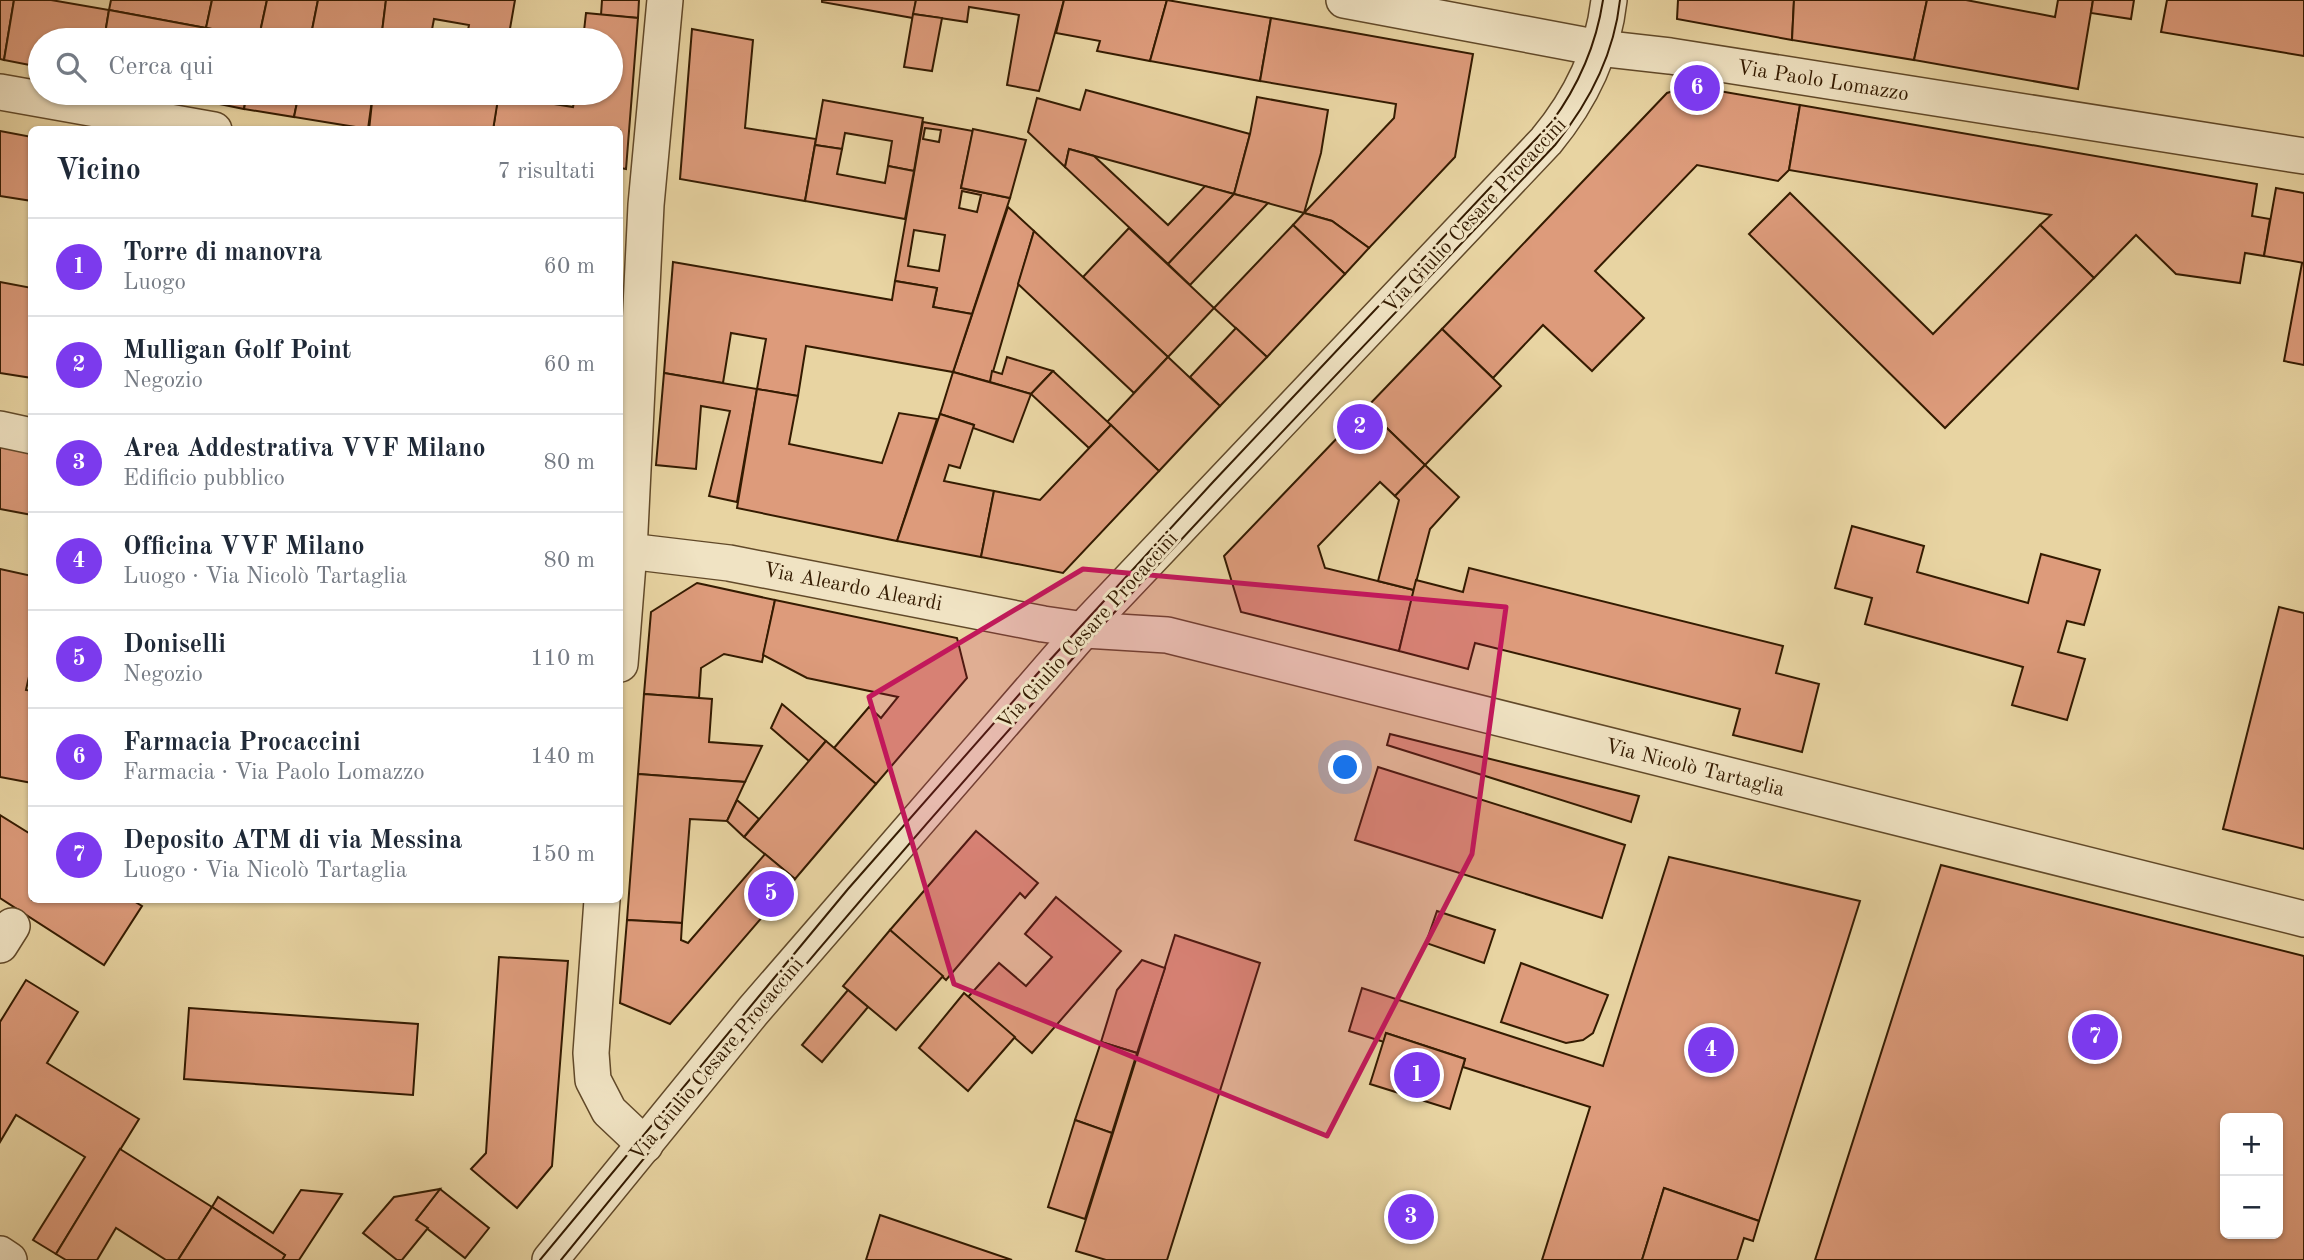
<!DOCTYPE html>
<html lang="it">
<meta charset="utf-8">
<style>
:root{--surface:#fff;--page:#f2f2f3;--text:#1f2937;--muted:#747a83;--line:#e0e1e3;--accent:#7c3aed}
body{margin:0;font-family:"Old Standard TT",serif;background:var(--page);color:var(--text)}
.controls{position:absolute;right:21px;bottom:21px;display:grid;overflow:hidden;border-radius:10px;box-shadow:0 2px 5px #0004}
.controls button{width:63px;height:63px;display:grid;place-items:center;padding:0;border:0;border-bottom:2px solid var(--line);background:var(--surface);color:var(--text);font:35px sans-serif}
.you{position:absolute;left:1346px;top:768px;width:24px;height:24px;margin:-18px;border:5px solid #fff;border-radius:50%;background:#1a73e8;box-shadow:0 0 0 10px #1a73e833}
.badge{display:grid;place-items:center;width:46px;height:46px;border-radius:50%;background:var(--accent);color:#fff;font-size:23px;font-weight:700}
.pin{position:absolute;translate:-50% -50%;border:4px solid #fff;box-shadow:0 2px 7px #0006}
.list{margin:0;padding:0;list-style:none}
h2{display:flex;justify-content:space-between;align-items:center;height:91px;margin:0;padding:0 28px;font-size:30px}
h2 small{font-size:23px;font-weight:400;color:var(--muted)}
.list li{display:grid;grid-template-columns:46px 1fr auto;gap:21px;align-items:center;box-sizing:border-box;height:98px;padding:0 28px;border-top:2px solid var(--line)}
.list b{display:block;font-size:26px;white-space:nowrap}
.list p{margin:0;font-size:23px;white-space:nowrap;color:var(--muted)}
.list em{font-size:23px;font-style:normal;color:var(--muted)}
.icon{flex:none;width:38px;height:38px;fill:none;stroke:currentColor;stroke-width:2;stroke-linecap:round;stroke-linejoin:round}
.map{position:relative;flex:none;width:2304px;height:1260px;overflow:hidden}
.search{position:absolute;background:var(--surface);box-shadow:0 2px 5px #0004;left:28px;top:28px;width:595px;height:77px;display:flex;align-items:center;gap:18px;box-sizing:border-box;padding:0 24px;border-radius:38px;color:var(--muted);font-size:26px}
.panel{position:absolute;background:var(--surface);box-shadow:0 2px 5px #0004;left:28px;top:126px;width:595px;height:777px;border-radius:10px}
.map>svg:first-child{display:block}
</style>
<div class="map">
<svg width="2304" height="1260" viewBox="0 0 2304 1260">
<rect width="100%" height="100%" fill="#e8d4a2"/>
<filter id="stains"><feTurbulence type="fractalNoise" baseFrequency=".00286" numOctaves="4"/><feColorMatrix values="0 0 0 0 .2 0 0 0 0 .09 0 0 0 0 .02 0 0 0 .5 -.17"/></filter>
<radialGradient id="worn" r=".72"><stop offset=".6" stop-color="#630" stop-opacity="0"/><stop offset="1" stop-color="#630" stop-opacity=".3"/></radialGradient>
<g fill="#dd9b7b" stroke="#341b01" stroke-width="2" fill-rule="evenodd">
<path d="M0,0H14L4,60L0,59Z"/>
<path d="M14,0H51L109,10L104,40H40V67L4,60Z"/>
<path d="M111,0H212L206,28L109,10Z"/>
<path d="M212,0H267L259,37L206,28Z"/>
<path d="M267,0H318L310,40H279L259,37Z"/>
<path d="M318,0H386L381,40H310Z"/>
<path d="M386,0H515L508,40H466L469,25L434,19L430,40H381Z"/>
<path d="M602,0H639L638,18L601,15Z"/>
<path d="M822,0H916L913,18L822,2Z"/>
<path d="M916,0H1064L1039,91L1007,85L1019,15L969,7L967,22L913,14Z"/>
<path d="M1064,0H1167L1150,61L1097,51L1100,41L1056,33Z"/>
<path d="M1167,0L1271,18L1260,81L1150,61Z"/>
<path d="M1678,0H1794L1792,40L1677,19Z"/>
<path d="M1794,0H1927L1914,60L1792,40Z"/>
<path d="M1927,0H1966L2055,17L2058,0H2093L2078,89L1914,60Z"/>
<path d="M2093,0H2134L2131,19L2091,13Z"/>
<path d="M2167,0H2304V56L2161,32Z"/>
<path d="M109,10L206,28L203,40H104Z"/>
<path d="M586,13L638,18L626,169L620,168V130H493L498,95L573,107L576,93H611V40H583Z"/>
<path d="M913,14L942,18L932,71L904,67Z"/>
<path d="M1271,18L1473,54L1455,157L1369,248L1332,221L1304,213L1394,118L1396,104L1260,81Z"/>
<path d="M206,28L259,37L258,40H203Z"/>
<path d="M692,29L753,40L745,128L816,139L805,201L680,179Z"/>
<path d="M1690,86L1800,105L1789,170L1778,181L1697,165L1595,271L1644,318L1592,371L1543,325L1493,378L1442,329L1667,93Z"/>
<path d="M1086,90L1250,134L1234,194L1069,149L1065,167L1028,132L1037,98L1080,110Z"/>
<path d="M165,93H191L190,98Z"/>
<path d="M191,93H247L244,109L190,98Z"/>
<path d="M247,93H299L294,117L244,109Z"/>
<path d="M299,93H373L368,129L294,117Z"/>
<path d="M373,93H499L493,130H369Z"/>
<path d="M1257,97L1328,110L1321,153L1304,213L1234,194L1250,134Z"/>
<path d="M823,100L923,118L914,171L888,166L892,141L845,133L842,149L815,145Z"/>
<path d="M1800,105L2257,184L2252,216L2270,219L2264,256L2245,253L2240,283L2176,274L2136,235L2094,278L2040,225L2051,215L1789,170Z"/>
<path d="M923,122L973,131L961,188L1010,198L972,314L933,307L937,288L895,281ZM925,128L941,130L939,142L923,139ZM962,191L981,195L977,212L959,208ZM914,230L945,235L939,271L908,266Z"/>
<path d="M973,129L1026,140L1010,198L961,188Z"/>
<path d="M0,131L32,137V201L0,196Z"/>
<path d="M815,145L842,149L837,174L885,183L888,166L914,171L905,219L805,201Z"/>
<path d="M1069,149L1094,156L1168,225L1205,186L1234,194L1168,264L1065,167Z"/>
<path d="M2276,188L2304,193V263L2264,256Z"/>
<path d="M1790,193L1933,334L2040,225L2094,278L1945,428L1749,234Z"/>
<path d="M1234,194L1268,203L1190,285L1168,264Z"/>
<path d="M1008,207L1034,231L990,382L953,372Z"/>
<path d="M1304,213L1332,221L1369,248L1345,274L1293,225Z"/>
<path d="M1293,225L1345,274L1267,357L1214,308Z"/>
<path d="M1129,228L1214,308L1168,357L1083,277Z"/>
<path d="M1034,231L1168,357L1134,393L1018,284Z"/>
<path d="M673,262L892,300L895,281L937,288L933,307L972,314L953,372L806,346L798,396L757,389L766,339L731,333L723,383L664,373Z"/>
<path d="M2302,263H2304V365L2284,361Z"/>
<path d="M0,282L32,288V378L0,373Z"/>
<path d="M1236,328L1267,357L1220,406L1190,377Z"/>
<path d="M1442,329L1501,386L1425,465L1366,408Z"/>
<path d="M1007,357L1053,371L1031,394L990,382L992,371L1002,374Z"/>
<path d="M1168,357L1220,406L1159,471L1107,422Z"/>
<path d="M1053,371L1111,425L1089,448L1031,394Z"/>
<path d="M953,372L1031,394L1013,442L973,428L974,425L940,414Z"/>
<path d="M664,373L757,389L737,502L709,496L730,411L701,406L696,469L656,465Z"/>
<path d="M757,389L798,396L789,444L882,463L899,413L937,419L897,541L737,508Z"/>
<path d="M1366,408L1425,465L1395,496L1380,482L1318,546L1325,568L1414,590L1399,651L1241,612L1224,556Z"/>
<path d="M940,414L974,425L960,468L949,465L944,481L994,491L981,557L897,541Z"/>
<path d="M1111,425L1159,471L1063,573L981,557L994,491L1040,500Z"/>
<path d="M0,447L32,453V515L0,509Z"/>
<path d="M1425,465L1459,497L1430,529L1414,590L1378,581L1399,500L1395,496Z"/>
<path d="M1852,526L1924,546L1917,572L2028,603L2041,554L2100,570L2084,625L2067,621L2058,652L2085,659L2067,720L2012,705L2023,667L1865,624L1872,598L1835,588Z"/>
<path d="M1469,568L1783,646L1776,673L1819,684L1802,752L1733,735L1740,709L1475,643L1468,669L1399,651L1416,580L1463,592Z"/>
<path d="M0,569L32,576V663L26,690L32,691V783L0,777Z"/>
<path d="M697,583L775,600L762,662L724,654L701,668L699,698L644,694L651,612Z"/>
<path d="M775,600L957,638L967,678L876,784L834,748L869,707L881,718L898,697L807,678L763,655Z"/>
<path d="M2279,607L2304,613V849L2223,829Z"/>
<path d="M644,694L712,699L709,742L762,746L745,782L638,774Z"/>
<path d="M782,704L826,741L809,761L771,728Z"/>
<path d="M1390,734L1639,796L1631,822L1387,745Z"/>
<path d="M826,741L876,784L795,879L744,837Z"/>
<path d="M1378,767L1625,845L1602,918L1355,840Z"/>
<path d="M638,774L745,782L727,821L690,819L682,923L627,920Z"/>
<path d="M737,800L759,819L744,837L727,821Z"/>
<path d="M0,815L32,835V900H132L142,906L104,965L0,898Z"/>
<path d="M976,831L1038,883L1025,898L1020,893L946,980L890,930Z"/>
<path d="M765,854L795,879L670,1024L620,1003L627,920L682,923L681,940L688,943Z"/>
<path d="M1669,857L1860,901L1759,1221L1664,1188L1642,1260H1542L1590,1107L1463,1067L1465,1059L1386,1033L1384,1042L1349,1031L1362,988L1603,1066Z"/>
<path d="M1941,865L2304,956V1260H1815ZM2225,1118H2278V1234H2225Z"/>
<path d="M1056,897L1121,951L1032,1053L968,997L999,963L1026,986L1052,957L1025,934Z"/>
<path d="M1437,911L1495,930L1484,963L1426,943Z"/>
<path d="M890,930L943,976L896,1030L843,986Z"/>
<path d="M1175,935L1260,963L1167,1260H1106L1076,1251Z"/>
<path d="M499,957L568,961L552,1166L517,1208L471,1169L486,1153Z"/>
<path d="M1142,960L1165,968L1137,1053L1101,1042L1117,990Z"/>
<path d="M1521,963L1608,995L1593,1033L1583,1040L1566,1043L1501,1022Z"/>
<path d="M26,980L78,1012L47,1063L139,1119L56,1254L33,1240L85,1157L16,1115L0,1142V1022Z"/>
<path d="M848,990L868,1007L822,1062L802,1045Z"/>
<path d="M964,993L1015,1037L968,1091L919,1048Z"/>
<path d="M189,1008L418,1024L413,1095L184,1079Z"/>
<path d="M1386,1033L1465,1059L1450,1109L1370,1084Z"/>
<path d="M1101,1042L1137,1053L1112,1133L1075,1120Z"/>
<path d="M1075,1120L1112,1133L1085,1219L1048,1207Z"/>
<path d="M120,1149L212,1207L178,1260H166L116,1228L97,1260H66L56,1254Z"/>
<path d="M1664,1188L1759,1221L1753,1241L1744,1238L1737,1260H1642Z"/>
<path d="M440,1189L489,1228L465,1258L416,1220Z"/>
<path d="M440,1189L416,1220L428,1228L402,1260H397L363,1233L394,1197Z"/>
<path d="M301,1190L342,1194L299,1260H282L285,1255L212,1207L218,1197L273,1233Z"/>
<path d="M212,1207L285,1255L282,1260H178Z"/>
<path d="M880,1215L1012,1260H866Z"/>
</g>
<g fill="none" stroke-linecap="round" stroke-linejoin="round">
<defs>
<g id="minor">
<path d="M1344,0L1599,48L1670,56L2304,156"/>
<path d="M0,92L214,130"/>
<path d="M0,429L32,436"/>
<path d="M620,550L729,563L1043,624L1085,630L1167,635L2304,919"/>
<path d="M620,664L629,551L646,205L665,0"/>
<path d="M602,900L591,1053L593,1080L609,1111L645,1145"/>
<path d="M0,945L12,926"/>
<path d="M0,1254L9,1260"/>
<path d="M550,1260L753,1011L1092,620L1546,141C1580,100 1603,54 1609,0"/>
</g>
</defs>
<use href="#minor" stroke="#614929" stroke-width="38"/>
<use href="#minor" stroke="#f0e3c3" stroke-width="35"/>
<g stroke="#341b01" stroke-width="2">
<path d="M540,1260L848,889L1038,673L1213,482L1551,123C1579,85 1596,46 1603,0"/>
<path d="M561,1260C745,1033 935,809 1132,593C1271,441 1414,294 1555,145C1589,103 1614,55 1620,0"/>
</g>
</g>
<path fill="#c2185b" fill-opacity="0.2" stroke="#c2185b" stroke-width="5" stroke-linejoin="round" d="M1083,569L1506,607L1472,854L1327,1136L954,984L869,697Z"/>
<g text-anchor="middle" stroke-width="6" stroke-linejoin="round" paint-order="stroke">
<g font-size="21" fill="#341b01" stroke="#f0e3c3">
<text transform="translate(1823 80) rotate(9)" y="7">Via Paolo Lomazzo</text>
<text transform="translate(1474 215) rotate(-47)" y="7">Via Giulio Cesare Procaccini</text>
<text transform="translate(853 586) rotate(11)" y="7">Via Aleardo Aleardi</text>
<text transform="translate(1087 630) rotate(-48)" y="7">Via Giulio Cesare Procaccini</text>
<text transform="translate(1695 767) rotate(14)" y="7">Via Nicolò Tartaglia</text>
<text transform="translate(716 1059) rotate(-50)" y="7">Via Giulio Cesare Procaccini</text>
</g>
</g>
<rect width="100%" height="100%" filter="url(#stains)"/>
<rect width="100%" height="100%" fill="url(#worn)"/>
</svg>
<div class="controls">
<button>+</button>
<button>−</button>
</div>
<div class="you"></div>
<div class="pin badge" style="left:1417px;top:1075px">1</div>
<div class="pin badge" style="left:1360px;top:427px">2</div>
<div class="pin badge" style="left:1411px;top:1217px">3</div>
<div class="pin badge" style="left:1711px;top:1050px">4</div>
<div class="pin badge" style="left:771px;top:894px">5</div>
<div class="pin badge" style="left:1697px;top:88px">6</div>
<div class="pin badge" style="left:2095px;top:1037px">7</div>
<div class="search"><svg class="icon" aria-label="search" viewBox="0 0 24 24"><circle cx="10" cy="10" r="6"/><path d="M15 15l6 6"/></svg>Cerca qui</div>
<section class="panel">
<h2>Vicino<small>7 risultati</small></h2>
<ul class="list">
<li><span class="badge">1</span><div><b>Torre di manovra</b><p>Luogo</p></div><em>60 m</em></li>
<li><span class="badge">2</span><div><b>Mulligan Golf Point</b><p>Negozio</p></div><em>60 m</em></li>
<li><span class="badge">3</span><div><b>Area Addestrativa VVF Milano</b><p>Edificio pubblico</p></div><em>80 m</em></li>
<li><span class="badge">4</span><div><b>Officina VVF Milano</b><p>Luogo · Via Nicolò Tartaglia</p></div><em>80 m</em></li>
<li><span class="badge">5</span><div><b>Doniselli</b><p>Negozio</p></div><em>110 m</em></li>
<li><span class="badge">6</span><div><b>Farmacia Procaccini</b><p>Farmacia · Via Paolo Lomazzo</p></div><em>140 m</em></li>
<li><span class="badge">7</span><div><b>Deposito ATM di via Messina</b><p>Luogo · Via Nicolò Tartaglia</p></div><em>150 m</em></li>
</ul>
</section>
</div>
